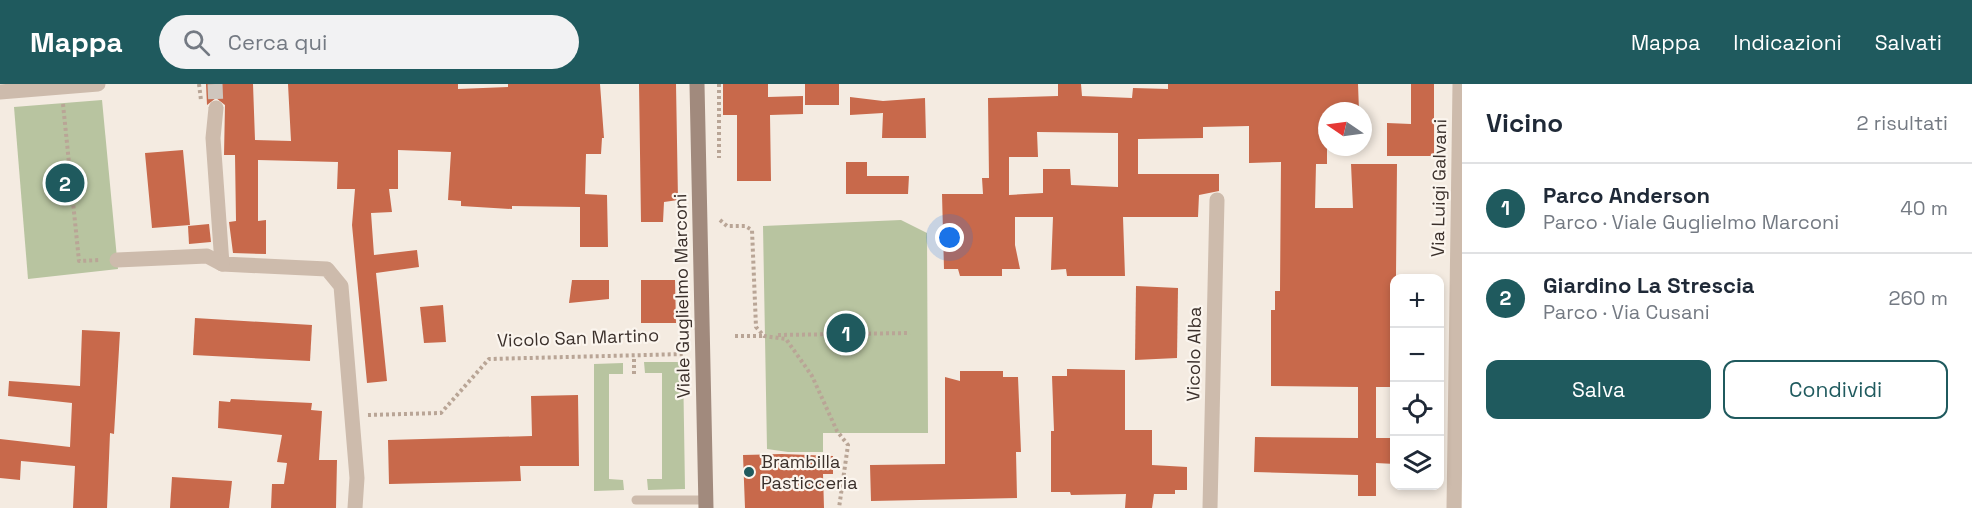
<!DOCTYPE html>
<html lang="it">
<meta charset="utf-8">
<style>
:root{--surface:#fff;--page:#f2f2f3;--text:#1f2937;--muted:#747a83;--line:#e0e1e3;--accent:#1f5a5e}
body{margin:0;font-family:"Space Grotesk",sans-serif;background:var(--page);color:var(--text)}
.controls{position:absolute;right:18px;bottom:18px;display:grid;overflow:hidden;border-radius:12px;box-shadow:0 3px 9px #0003}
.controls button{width:54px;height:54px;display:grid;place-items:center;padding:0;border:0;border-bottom:2px solid var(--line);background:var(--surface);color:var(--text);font:30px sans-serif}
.compass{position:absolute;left:1318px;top:18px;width:54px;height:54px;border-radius:50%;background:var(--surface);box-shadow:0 3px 9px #0003;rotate:283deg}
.you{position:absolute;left:950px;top:154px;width:21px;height:21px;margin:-15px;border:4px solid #fff;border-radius:50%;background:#1a73e8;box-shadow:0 0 0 9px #1a73e833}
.badge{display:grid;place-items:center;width:39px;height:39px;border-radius:50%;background:var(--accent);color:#fff;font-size:20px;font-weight:700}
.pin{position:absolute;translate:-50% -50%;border:3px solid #fff;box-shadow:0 2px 6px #0006}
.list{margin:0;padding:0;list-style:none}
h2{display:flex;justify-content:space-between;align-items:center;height:78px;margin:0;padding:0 24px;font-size:26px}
h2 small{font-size:20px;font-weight:400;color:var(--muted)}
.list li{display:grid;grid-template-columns:39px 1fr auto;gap:18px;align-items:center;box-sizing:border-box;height:90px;padding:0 24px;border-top:2px solid var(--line)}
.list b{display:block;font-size:22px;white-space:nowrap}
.list p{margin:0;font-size:20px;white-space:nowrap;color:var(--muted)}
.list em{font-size:20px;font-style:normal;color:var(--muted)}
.actions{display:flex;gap:12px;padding:18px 24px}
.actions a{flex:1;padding:14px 0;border:2px solid var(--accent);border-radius:12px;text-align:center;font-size:21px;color:var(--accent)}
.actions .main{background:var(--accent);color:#fff}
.icon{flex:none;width:33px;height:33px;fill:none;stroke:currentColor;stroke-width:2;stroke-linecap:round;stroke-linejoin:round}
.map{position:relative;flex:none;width:1462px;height:424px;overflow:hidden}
header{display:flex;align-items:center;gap:36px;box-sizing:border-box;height:84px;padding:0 30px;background:var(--accent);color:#fff}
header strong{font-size:28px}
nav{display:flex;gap:33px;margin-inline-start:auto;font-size:21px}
.search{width:420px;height:54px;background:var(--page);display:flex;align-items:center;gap:15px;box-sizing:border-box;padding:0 21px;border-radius:33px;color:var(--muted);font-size:22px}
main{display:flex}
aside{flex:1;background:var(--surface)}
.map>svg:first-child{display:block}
</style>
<header>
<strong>Mappa</strong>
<div class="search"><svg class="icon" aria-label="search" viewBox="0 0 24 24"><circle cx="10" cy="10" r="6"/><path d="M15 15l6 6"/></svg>Cerca qui</div>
<nav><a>Mappa</a><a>Indicazioni</a><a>Salvati</a></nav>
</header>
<main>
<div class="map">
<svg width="1462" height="424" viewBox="0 0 1462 424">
<rect width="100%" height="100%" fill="#f4ebe1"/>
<g fill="#b8c4a0">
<path d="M102,16L118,185L28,195L14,23Z"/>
<path d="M901,136L927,149L928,349H823V368H788L767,365L763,142Z"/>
<path d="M644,278H683L685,405L648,406L647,395H662V289H645Z"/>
<path d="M623,279V290H609V395L623,396L624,406L594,407V280Z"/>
</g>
<g fill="#c8694b" fill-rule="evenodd">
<path d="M206,0H253L255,56L291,57L288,0H458V5L508,3V0H600L604,54H602L601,70H586L585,110L607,111L608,163H580V123L512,122V125L461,122V117L448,116L451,68L398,66V105H389L392,128L371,129L374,171L417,166L419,183L376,189L387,297L367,299L352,141L355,105H337L338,78L258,76V137L266,136V170L233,169L229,138L236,137L235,71H224L225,21L216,14L207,21Z"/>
<path d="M639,0H676L678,116L664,118L663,138H641Z"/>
<path d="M723,0H768V13L803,12V30L770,31L771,97H737V31H723Z"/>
<rect x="805" y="0" width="34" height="21"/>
<path d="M1058,0H1081L1082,12L1132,14L1133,4L1168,5V0H1358L1359,27H1327V80H1316L1315,124H1353L1351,80H1397L1395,303H1376V354H1395V380L1376,379V412H1358V391L1254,388L1255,353L1358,354V303L1271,302V226H1275V207H1280L1281,78L1249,79V42L1203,43V54L1138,55V90H1219V107L1199,111L1198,133H1123L1125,192H1067L1066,185L1051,186L1053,133H1015V161L1020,185H1002V192H960L958,185H944L942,110H983L982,94H989L988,14L1058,12ZM1037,48L1118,49V103L1071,101L1070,85H1043V109L1009,111V73H1038Z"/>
<path d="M1411,0H1434V72H1387V39L1411,40Z"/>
<path d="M850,13L883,17L925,14L926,54H882L883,29L850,31Z"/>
<path d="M183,66L190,141L152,144L145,69Z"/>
<path d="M846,78H867V92H909L908,110H846Z"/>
<path d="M209,140L211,158L189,160L188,142Z"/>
<path d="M572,196H609V215L569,219Z"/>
<path d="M641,196H675L676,239H641Z"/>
<path d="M1136,202L1178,204L1177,274L1135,276Z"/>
<path d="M443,221L446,258L424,259L420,223Z"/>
<path d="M195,234L312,241L310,277L193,271Z"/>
<path d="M82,246L120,248L114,350L110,349L107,424H73L75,382L21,377L20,396L0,394V355L70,363L72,319L8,312L9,297L80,302Z"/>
<path d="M1067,285L1125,286V346H1152V381L1187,383V406H1175V410H1154L1152,424H1125L1126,410L1071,411L1070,408H1051V347H1054L1052,292H1067Z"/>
<path d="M960,287H1003V293H1018L1021,368H1016L1017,414L871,417L870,381L945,380V293L960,297Z"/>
<path d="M578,311L579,382H520L521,397L389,400L388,356L532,352L531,312Z"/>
<path d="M231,315L312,319L311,326L322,327L319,376H337L336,424H271L272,400H284L287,379L277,378L282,351L218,344L219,317L230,318Z"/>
<path d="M782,370L833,372V390H823L824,424H745L743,371Z"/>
<path d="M172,393L232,397L229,424H170Z"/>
</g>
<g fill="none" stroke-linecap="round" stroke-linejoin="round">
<path stroke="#cfc6bd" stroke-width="15" stroke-dasharray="15 8" stroke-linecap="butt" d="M215,0L216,24"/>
<g stroke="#b9a596" stroke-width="4" stroke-dasharray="3 3" stroke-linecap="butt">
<path d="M199,0L201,16"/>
<path d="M719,0V74"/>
<path d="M63,20L79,177L100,176"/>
<path d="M720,136L727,142H745L752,146L756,243L764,252L786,255L812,292L837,347L848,361L839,424"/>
<path d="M778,251L910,249"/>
<path d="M735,252H764"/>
<path d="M634,290V272"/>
<path d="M368,331L441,329L489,275L685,270"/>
</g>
<path stroke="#cdbbac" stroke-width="9" d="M636,416H706"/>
<g stroke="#cdbbac" stroke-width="15">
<path d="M0,8L98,0"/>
<path d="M216,24L213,54L222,180L327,185L341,202L357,394L355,424"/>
<path d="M117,176L207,172L222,180"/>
<path d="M1210,424L1217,116"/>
<path d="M1454,424L1460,0"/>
</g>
<path stroke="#a18a7d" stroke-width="15" d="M697,0L706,424"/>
</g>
<circle fill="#1f5a5e" stroke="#fbf5ee" stroke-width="2" cx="749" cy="388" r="6"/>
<g text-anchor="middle" stroke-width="4.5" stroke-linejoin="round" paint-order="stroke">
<g font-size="18" fill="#3b302b" stroke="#fbf5ee">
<text transform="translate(1439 104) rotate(-89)" y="6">Via Luigi Galvani</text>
<text transform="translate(682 212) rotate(-91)" y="6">Viale Guglielmo Marconi</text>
<text transform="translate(578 254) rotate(-2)" y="6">Vicolo San Martino</text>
<text transform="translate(1194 270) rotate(-89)" y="6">Vicolo Alba</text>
</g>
<g font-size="18" fill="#3b302b" stroke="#fbf5ee" text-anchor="start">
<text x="761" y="384">Brambilla<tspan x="761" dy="21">Pasticceria</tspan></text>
</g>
</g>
</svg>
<div class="controls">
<button>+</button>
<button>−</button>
<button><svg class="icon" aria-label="locate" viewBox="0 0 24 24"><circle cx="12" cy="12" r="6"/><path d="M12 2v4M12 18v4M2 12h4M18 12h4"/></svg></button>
<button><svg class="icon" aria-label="layers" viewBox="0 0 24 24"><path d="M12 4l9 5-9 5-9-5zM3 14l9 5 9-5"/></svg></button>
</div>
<svg class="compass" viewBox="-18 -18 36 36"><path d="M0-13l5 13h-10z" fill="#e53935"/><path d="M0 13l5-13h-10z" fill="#747a83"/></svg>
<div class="you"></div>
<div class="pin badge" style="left:846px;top:249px">1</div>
<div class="pin badge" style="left:65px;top:99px">2</div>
</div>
<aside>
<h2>Vicino<small>2 risultati</small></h2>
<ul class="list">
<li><span class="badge">1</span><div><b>Parco Anderson</b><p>Parco · Viale Guglielmo Marconi</p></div><em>40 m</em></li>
<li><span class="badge">2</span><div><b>Giardino La Strescia</b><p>Parco · Via Cusani</p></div><em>260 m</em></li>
</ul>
<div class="actions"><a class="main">Salva</a><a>Condividi</a></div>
</aside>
</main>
